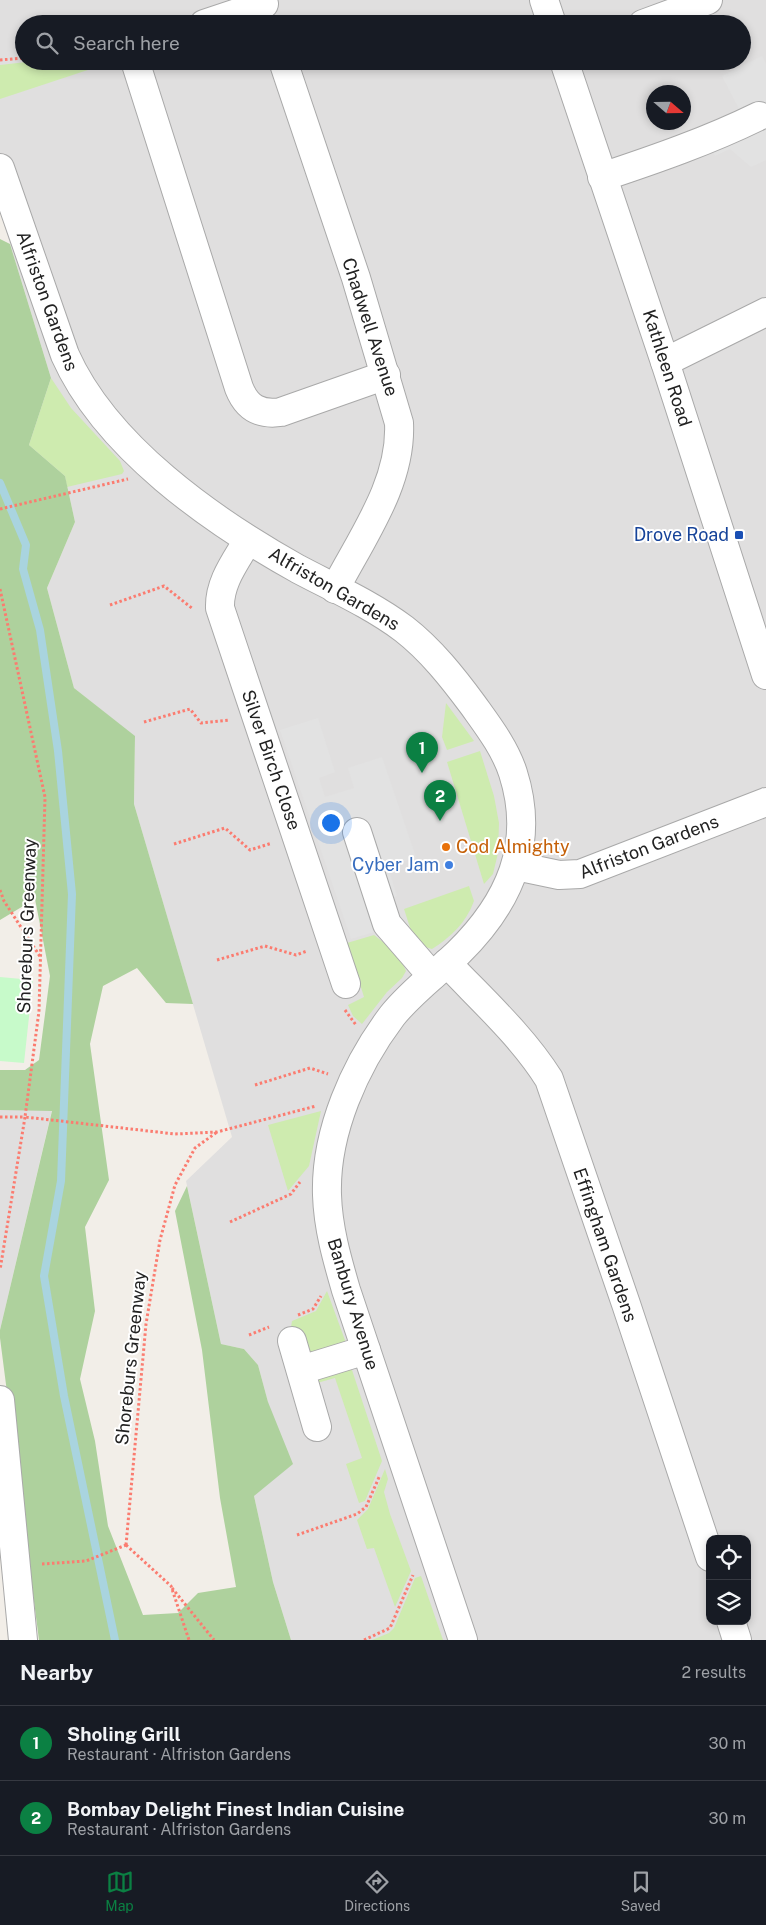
<!DOCTYPE html>
<meta charset="utf-8">
<style>
:root{--surface:#171b24;--page:#242831;--text:#f1f3f6;--muted:#9ea1a6;--line:#363941;--accent:#0b8043}
body{margin:0;font-family:"Public Sans",sans-serif;background:var(--page);color:var(--text)}
.controls{position:absolute;right:15px;bottom:15px;display:grid;overflow:hidden;border-radius:10px;box-shadow:0 2px 8px #0003}
.controls button{width:45px;height:45px;display:grid;place-items:center;padding:0;border:0;border-bottom:1px solid var(--line);background:var(--surface);color:var(--text);font:25px sans-serif}
.compass{position:absolute;left:646px;top:85px;width:45px;height:45px;border-radius:50%;background:var(--surface);box-shadow:0 2px 8px #0003;rotate:110deg}
.you{position:absolute;left:330px;top:822px;width:18px;height:18px;margin:-12px;border:4px solid #fff;border-radius:50%;background:#1a73e8;box-shadow:0 0 0 8px #1a73e833}
.badge{display:grid;place-items:center;width:32px;height:32px;border-radius:50%;background:var(--accent);color:#fff;font-size:16px;font-weight:700}
.pin{position:absolute;translate:-50% -41px;filter:drop-shadow(0 1px 2px #0008)}
.pin::after{content:'';position:absolute;top:26px;width:18px;height:15px;background:inherit;clip-path:polygon(0 0,100% 0,50% 100%)}
.list{margin:0;padding:0;list-style:none}
h2{display:flex;justify-content:space-between;align-items:center;height:65px;margin:0;padding:0 20px;font-size:21px}
h2 small{font-size:16px;font-weight:400;color:var(--muted)}
.list li{display:grid;grid-template-columns:32px 1fr auto;gap:15px;align-items:center;box-sizing:border-box;height:75px;padding:0 20px;border-top:1px solid var(--line)}
.list b{display:block;font-size:19px;white-space:nowrap}
.list p{margin:0;font-size:16px;white-space:nowrap;color:var(--muted)}
.list em{font-size:16px;font-style:normal;color:var(--muted)}
.icon{flex:none;width:28px;height:28px;fill:none;stroke:currentColor;stroke-width:2;stroke-linecap:round;stroke-linejoin:round}
.map{position:relative;flex:none;width:766px;height:1640px;overflow:hidden}
.search{position:absolute;background:var(--surface);box-shadow:0 2px 8px #0003;left:15px;right:15px;top:15px;height:55px;display:flex;align-items:center;gap:12px;box-sizing:border-box;padding:0 18px;border-radius:28px;color:var(--muted);font-size:19px}
.sheet{height:215px;background:var(--surface)}
nav{display:flex;justify-content:space-around;align-items:center;box-sizing:border-box;height:70px;border-top:1px solid var(--line);background:var(--surface);font-size:14px;color:var(--muted)}
nav a{display:grid;justify-items:center;gap:2px}
nav .on{color:var(--accent)}
.map>svg:first-child{display:block}
</style>
<div class="map">
<svg width="766" height="1640" viewBox="0 0 766 1640">
<rect width="100%" height="100%" fill="#f2eee8"/>
<g fill="#e0dfdf" fill-rule="evenodd">
<path d="M0,0H766V1640H291L273,1582L254,1496L268,1402L258,1365L244,1349L221,1344L186,1181L232,1137L134,804L135,737L74,688L47,588L75,522L65,476L51,378L0,211ZM24,24H742V61H24ZM654,92H684V122H654ZM710,1539H747V1621H710Z"/>
<path d="M0,1110H52L0,1330Z"/>
</g>
<g fill="#ceebaf">
<path d="M35,61H115L0,99V65Z"/>
<path d="M51,378L71,408L120,461L124,471L122,474L67,487L65,476L29,445Z"/>
<path d="M446,703L474,741L447,750L442,737Z"/>
<path d="M480,751L494,796L499,823L498,853L493,874L484,884L447,762Z"/>
<path d="M469,886L474,901C466,923 451,937 432,949C412,944 410,926 404,909Z"/>
<path d="M374,935C387,945 400,955 406,971L402,978L387,992L362,1024L353,1016L348,1005L364,997L347,943Z"/>
<path d="M321,1111L309,1166L288,1191L268,1125Z"/>
<path d="M327,1291L346,1343L310,1355L296,1330L291,1327L292,1321L316,1311Z"/>
<path d="M351,1367L382,1461L365,1501L359,1503L346,1464L362,1458L335,1378L317,1383L315,1377Z"/>
<path d="M385,1469L388,1479L384,1492L390,1514L411,1571L395,1607L374,1548L367,1549L357,1520L368,1509Z"/>
<path d="M421,1576L443,1640H372L389,1633L394,1628L415,1578Z"/>
</g>
<path fill="#aed19d" d="M0,239L10,244L51,378L29,445L65,476L75,522L47,588L74,688L135,736L134,804L193,1004L166,1003L137,968L103,986L90,1044L109,1180L85,1227L95,1311L80,1379L95,1441L108,1526L143,1615L178,1613L198,1593L236,1587L220,1498L202,1350L175,1211L187,1186L221,1344L244,1349L258,1365L268,1402L293,1464L254,1496L273,1582L291,1640H39L0,1338V1330L52,1111L0,1110V1070H25L39,1060L50,976L35,899L0,920Z"/>
<path fill="#c7faca" d="M0,977L33,980L24,1063L0,1061Z"/>
<g fill="#e2e2e2">
<path d="M762,56L766,64V160L751,167L730,149L715,156L703,131L741,113L722,76Z"/>
<path d="M318,718L335,772L319,778L325,797L354,788L348,768L382,757L416,857L388,867L397,896L366,907L374,932L351,939L280,730Z"/>
</g>
<g fill="none" stroke-linecap="round" stroke-linejoin="round">
<path stroke="#a9d4df" stroke-width="8" d="M0,483L26,545L23,569L40,630L58,751L72,894L61,1181L44,1276L64,1396L115,1640"/>
<defs>
<g id="minor">
<path d="M544,0L552,24"/>
<path d="M204,24L264,4"/>
<path d="M643,24L708,0"/>
<path d="M135,61L239,388C247,408 260,415 281,412L386,375"/>
<path d="M283,61L356,278L399,423C402,483 362,537 335,589"/>
<path d="M564,61L665,362L766,675"/>
<path d="M0,168L65,355C106,447 212,521 298,569C334,588 372,605 404,629C431,650 453,678 473,705C488,726 505,748 513,773C536,845 509,903 458,953C436,974 411,992 392,1016C355,1065 325,1132 327,1195C328,1228 337,1259 346,1290L463,1640"/>
<path d="M602,177C656,159 708,141 759,116"/>
<path d="M665,362L766,312"/>
<path d="M248,540C236,561 219,582 220,608L346,984"/>
<path d="M357,832L387,924L432,976"/>
<path d="M516,866L559,875L580,874L766,802"/>
<path d="M447,963C482,1000 522,1036 549,1079L626,1304L710,1557"/>
<path d="M292,1341L317,1427"/>
<path d="M301,1370L366,1350"/>
<path d="M0,1400L23,1640"/>
<path d="M731,1621L737,1640"/>
</g>
</defs>
<use href="#minor" stroke="#a9a9a9" stroke-width="30"/>
<g stroke="#fb7c70" stroke-width="3" stroke-dasharray="2.5 2.5" stroke-linecap="butt">
<path d="M0,60L24,58"/>
<path d="M0,509L128,479"/>
<path d="M0,589L45,797L39,1011L25,1117L175,1134L217,1132L316,1106"/>
<path d="M110,605L164,586L193,609"/>
<path d="M144,722L190,709L201,723L229,720"/>
<path d="M174,844L225,828L250,850L272,843"/>
<path d="M0,890L4,901L41,958"/>
<path d="M217,960L265,946L296,955L307,951"/>
<path d="M345,1010L356,1025"/>
<path d="M255,1085L310,1068L328,1074"/>
<path d="M0,1117H25L0,1270"/>
<path d="M230,1222L291,1194L300,1182"/>
<path d="M298,1315L313,1309L321,1296"/>
<path d="M249,1335L269,1327"/>
<path d="M297,1535L357,1514L366,1507L380,1475"/>
<path d="M126,1545L146,1324L160,1240L175,1185L195,1148L217,1132"/>
<path d="M126,1545L171,1586L189,1640"/>
<path d="M42,1564L86,1561L126,1545"/>
<path d="M172,1588L214,1640"/>
<path d="M364,1640L390,1628L413,1575"/>
</g>
<use href="#minor" stroke="#fff" stroke-width="28"/>
</g>
<rect fill="#1a4fb4" stroke="#fff" stroke-width="2" x="734" y="530" width="10" height="10" rx="2.5"/>
<circle fill="#e8710a" stroke="#fff" stroke-width="2" cx="446" cy="847" r="5"/>
<circle fill="#3f7fe0" stroke="#fff" stroke-width="2" cx="449" cy="865" r="5"/>
<g text-anchor="middle" stroke-width="4" stroke-linejoin="round" paint-order="stroke">
<g font-size="18" fill="#222" stroke="#fff">
<text transform="translate(47 301) rotate(70)" y="6">Alfriston Gardens</text>
<text transform="translate(370 327) rotate(72)" y="6">Chadwell Avenue</text>
<text transform="translate(667 368) rotate(72)" y="6">Kathleen Road</text>
<text transform="translate(334 589) rotate(30)" y="6">Alfriston Gardens</text>
<text transform="translate(271 760) rotate(71)" y="6">Silver Birch Close</text>
<text transform="translate(649 847) rotate(-21)" y="6">Alfriston Gardens</text>
<text transform="translate(27 926) rotate(-88)" y="6">Shoreburs Greenway</text>
<text transform="translate(605 1245) rotate(71)" y="6">Effingham Gardens</text>
<text transform="translate(353 1304) rotate(73)" y="6">Banbury Avenue</text>
<text transform="translate(131 1358) rotate(-84)" y="6">Shoreburs Greenway</text>
</g>
<g font-size="18" fill="#164399" stroke="#fff" text-anchor="end">
<text x="729" y="541">Drove Road</text>
</g>
<g font-size="18" fill="#c56008" stroke="#fff" text-anchor="start">
<text x="456" y="853">Cod Almighty</text>
</g>
<g font-size="18" fill="#366cbe" stroke="#fff" text-anchor="end">
<text x="439" y="871">Cyber Jam</text>
</g>
</g>
</svg>
<div class="controls">
<button><svg class="icon" aria-label="locate" viewBox="0 0 24 24"><circle cx="12" cy="12" r="6"/><path d="M12 2v4M12 18v4M2 12h4M18 12h4"/></svg></button>
<button><svg class="icon" aria-label="layers" viewBox="0 0 24 24"><path d="M12 4l9 5-9 5-9-5zM3 14l9 5 9-5"/></svg></button>
</div>
<svg class="compass" viewBox="-18 -18 36 36"><path d="M0-13l5 13h-10z" fill="#e53935"/><path d="M0 13l5-13h-10z" fill="#9ea1a6"/></svg>
<div class="you"></div>
<div class="pin badge" style="left:422px;top:773px">1</div>
<div class="pin badge" style="left:440px;top:821px">2</div>
<div class="search"><svg class="icon" aria-label="search" viewBox="0 0 24 24"><circle cx="10" cy="10" r="6"/><path d="M15 15l6 6"/></svg>Search here</div>
</div>
<section class="sheet">
<h2>Nearby<small>2 results</small></h2>
<ul class="list">
<li><span class="badge">1</span><div><b>Sholing Grill</b><p>Restaurant · Alfriston Gardens</p></div><em>30 m</em></li>
<li><span class="badge">2</span><div><b>Bombay Delight Finest Indian Cuisine</b><p>Restaurant · Alfriston Gardens</p></div><em>30 m</em></li>
</ul>
</section>
<nav>
<a class="on"><svg class="icon" aria-label="map" viewBox="0 0 24 24"><path d="M3 6l6-2 6 2 6-2v14l-6 2-6-2-6 2zM9 4v14M15 6v14"/></svg>Map</a>
<a><svg class="icon" aria-label="directions" viewBox="0 0 24 24"><path d="M12 3l9 9-9 9-9-9zM9 14v-3h6M13 9l2 2-2 2"/></svg>Directions</a>
<a><svg class="icon" aria-label="saved" viewBox="0 0 24 24"><path d="M7 4h10v16l-5-4-5 4z"/></svg>Saved</a>
</nav>
